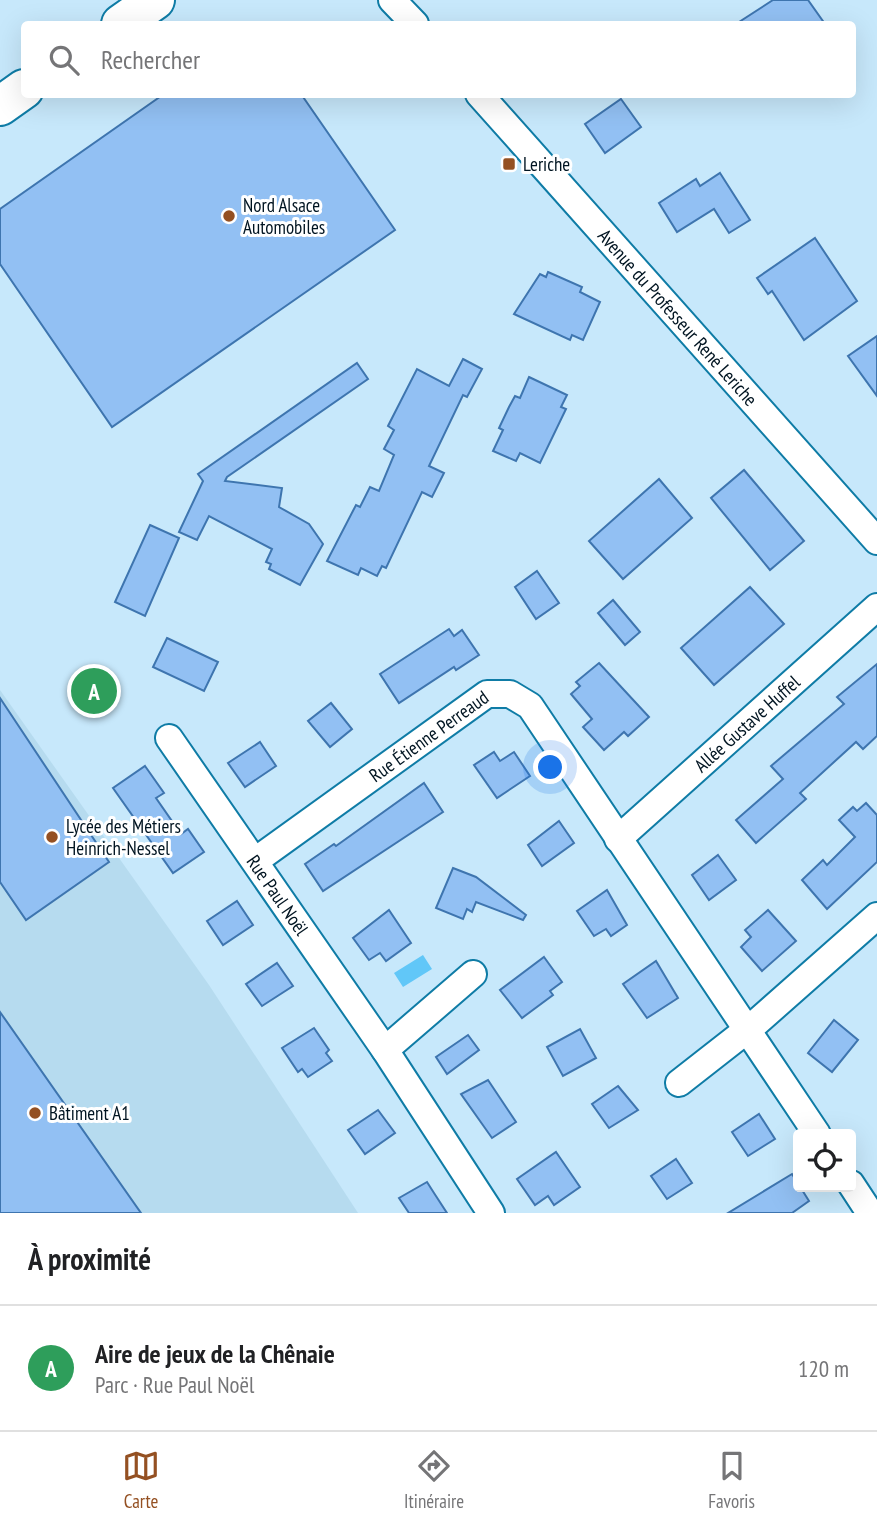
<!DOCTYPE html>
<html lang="fr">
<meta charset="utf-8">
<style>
:root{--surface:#fff;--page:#f2f2f2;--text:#202124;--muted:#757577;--line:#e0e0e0;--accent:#945022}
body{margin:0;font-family:"PT Sans Narrow",sans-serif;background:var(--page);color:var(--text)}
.controls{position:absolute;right:21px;bottom:21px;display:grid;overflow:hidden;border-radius:7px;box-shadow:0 7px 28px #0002}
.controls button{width:63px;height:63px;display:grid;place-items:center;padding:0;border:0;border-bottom:2px solid var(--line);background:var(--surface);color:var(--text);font:35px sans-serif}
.you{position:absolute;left:551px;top:768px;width:24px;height:24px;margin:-18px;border:5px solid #fff;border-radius:50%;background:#1a73e8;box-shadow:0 0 0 10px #1a73e833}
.badge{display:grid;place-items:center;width:46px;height:46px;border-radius:50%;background:var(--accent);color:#fff;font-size:23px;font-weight:700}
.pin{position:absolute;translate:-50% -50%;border:4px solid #fff;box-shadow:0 2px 7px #0006}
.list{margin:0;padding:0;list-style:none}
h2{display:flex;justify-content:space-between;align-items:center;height:91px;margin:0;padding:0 28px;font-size:30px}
h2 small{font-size:23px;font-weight:400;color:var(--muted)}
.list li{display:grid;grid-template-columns:46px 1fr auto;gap:21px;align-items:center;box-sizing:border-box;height:126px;padding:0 28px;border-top:2px solid var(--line)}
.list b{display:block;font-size:26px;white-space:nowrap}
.list p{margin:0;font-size:23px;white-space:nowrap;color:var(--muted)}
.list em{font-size:23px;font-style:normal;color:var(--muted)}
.icon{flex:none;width:38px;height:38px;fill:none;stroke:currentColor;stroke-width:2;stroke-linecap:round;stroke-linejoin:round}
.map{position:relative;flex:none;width:877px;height:1213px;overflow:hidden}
.search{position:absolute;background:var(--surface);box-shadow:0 7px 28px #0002;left:21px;right:21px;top:21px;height:77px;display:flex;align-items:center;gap:18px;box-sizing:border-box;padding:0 24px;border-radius:7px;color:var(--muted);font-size:26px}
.sheet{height:217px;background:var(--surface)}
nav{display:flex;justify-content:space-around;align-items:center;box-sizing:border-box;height:98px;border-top:2px solid var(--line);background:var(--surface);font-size:19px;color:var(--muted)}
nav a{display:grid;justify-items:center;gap:4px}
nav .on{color:var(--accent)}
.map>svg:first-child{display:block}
</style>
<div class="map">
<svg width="877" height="1213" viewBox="0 0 877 1213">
<rect width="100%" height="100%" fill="#c7e8fb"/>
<path fill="#b6dbef" d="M0,690L209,985L358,1213H0Z"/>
<path fill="#61c7f8" d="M423,955L432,969L403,987L394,973Z"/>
<g fill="#92c0f3" stroke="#3e75af" stroke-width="2">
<path d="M773,0H808L825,24H736Z"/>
<path d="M164,94H301L395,230L112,427L0,264V209Z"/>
<path d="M621,99L641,127L605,153L585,124Z"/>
<path d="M720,173L750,220L729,233L714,209L677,232L659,203L696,179L700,186Z"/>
<path d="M815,238L857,301L804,340L772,291L768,294L757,278Z"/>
<path d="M548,272L582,287L580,292L600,302L583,340L572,335L570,340L514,314L540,274L546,277Z"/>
<path d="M877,336V396L848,356Z"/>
<path d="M463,359L482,369L467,397L463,395L429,466L444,473L432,497L422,492L386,568L382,566L377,576L361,568L358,575L327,561L356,505L360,507L370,487L379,491L394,455L384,449L394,430L388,426L417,369L449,386Z"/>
<path d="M357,363L368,379L227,477L225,481L282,488L279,507L309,524L323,544L300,585L269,569L271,564L266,562L272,549L209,516L197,540L179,532L203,481L198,474Z"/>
<path d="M529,377L567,395L561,407L566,409L540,463L520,453L516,461L493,451L503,430L499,428L509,407L515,396L520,398Z"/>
<path d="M744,470L804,541L770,570L711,498Z"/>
<path d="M659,479L692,518L623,579L589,541Z"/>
<path d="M150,525L179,538L145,616L115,602Z"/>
<path d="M537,571L559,603L536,619L515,587Z"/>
<path d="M750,587L784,624L714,685L681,648Z"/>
<path d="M613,600L640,632L625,645L598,613Z"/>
<path d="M449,629L454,636L462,630L479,655L456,670L454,667L399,703L380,674Z"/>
<path d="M167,638L218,662L204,691L153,667Z"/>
<path d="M599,663L649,717L628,736L624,732L604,750L583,727L592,719L571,694L580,686L576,682Z"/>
<path d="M877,664V736L863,749L856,742L800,793L806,799L756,843L736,820L783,779L771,766L844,704L837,697Z"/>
<path d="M0,698L109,862L26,920L0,882Z"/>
<path d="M331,703L352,729L330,747L308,721Z"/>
<path d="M260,742L276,766L245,787L228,763Z"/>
<path d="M494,752L500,761L514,752L530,776L497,798L474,765Z"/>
<path d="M145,766L164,793L156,798L181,834L188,829L204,852L173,873L113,788Z"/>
<path d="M424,783L443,812L323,891L305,864L334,844L336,846Z"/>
<path d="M866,803L877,815V862L827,909L802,880L823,860L827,865L855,837L839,820L853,807L857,811Z"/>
<path d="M559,821L574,843L542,866L528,845Z"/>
<path d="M718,855L736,880L709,900L692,875Z"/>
<path d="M453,868L476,877L526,915L523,920L476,902L472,912L467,909L463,919L436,908Z"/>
<path d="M607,890L627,925L611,936L606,929L594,936L577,911Z"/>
<path d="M237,901L253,925L223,945L207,921Z"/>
<path d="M389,910L411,943L386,961L380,953L369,960L353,938Z"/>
<path d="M768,910L796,941L762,971L741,947L751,937L745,930Z"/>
<path d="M544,957L562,982L550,991L553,995L522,1018L500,990Z"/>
<path d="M656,961L678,998L647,1018L623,984Z"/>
<path d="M277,963L293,986L262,1006L246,984Z"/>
<path d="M0,1012L141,1213H0Z"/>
<path d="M834,1020L858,1040L832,1072L808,1053Z"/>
<path d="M314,1028L329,1050L326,1053L332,1061L308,1077L302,1069L298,1072L282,1048Z"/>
<path d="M580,1029L596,1058L563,1076L547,1047Z"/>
<path d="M468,1035L479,1050L447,1074L436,1057Z"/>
<path d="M488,1080L516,1122L492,1138L461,1094Z"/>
<path d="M618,1086L638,1110L609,1128L592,1104Z"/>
<path d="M378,1110L395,1133L365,1154L348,1130Z"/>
<path d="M759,1114L775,1139L748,1156L732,1132Z"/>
<path d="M556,1152L580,1187L554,1205L548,1196L535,1205L517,1179Z"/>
<path d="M676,1159L692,1183L667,1199L651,1176Z"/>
<path d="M792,1174L809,1201L792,1213H728Z"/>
<path d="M427,1182L434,1193L447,1213H409L399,1198Z"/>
</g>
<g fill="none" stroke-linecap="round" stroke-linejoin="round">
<defs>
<g id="minor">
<path d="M392,0L415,24"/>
<path id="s1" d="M479,94L877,541"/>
<path id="s2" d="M169,738L385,1050L491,1213"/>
<path id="s3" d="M618,839L877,607"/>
<path id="s4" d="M255,861L487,694H510L530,706L817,1134"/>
<path d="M385,1050L473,974"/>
<path d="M679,1083L757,1022L877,916"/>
<path d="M851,1184L870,1213"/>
</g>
<g id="primary">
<path d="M121,24L155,0"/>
<path d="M0,106L24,89"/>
</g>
</defs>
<use href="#minor" stroke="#0f7ca6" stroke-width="30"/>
<use href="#primary" stroke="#0f7ca6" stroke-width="42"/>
<use href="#minor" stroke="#fff" stroke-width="26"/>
<use href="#primary" stroke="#fff" stroke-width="38"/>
</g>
<g fill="#945022" stroke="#fff" stroke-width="2.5">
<rect x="502" y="157" width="14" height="14" rx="3.5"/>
<circle cx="229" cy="216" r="7"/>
<circle cx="52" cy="837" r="7"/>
<circle cx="35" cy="1113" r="7"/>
</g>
<g text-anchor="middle" stroke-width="6" stroke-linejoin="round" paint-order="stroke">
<g font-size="19" fill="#001421" stroke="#fff" text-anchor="start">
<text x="523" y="171">Leriche</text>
<text x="243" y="212">Nord Alsace<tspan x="243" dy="22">Automobiles</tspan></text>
<text x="66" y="833">Lycée des Métiers<tspan x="66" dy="22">Heinrich-Nessel</tspan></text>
<text x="49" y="1120">Bâtiment A1</text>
</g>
<g font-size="19" fill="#001421" stroke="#fff">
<text dy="7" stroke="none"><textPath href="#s1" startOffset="299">Avenue du Professeur René Leriche</textPath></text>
<text dy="7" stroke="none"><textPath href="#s3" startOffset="173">Allée Gustave Huffel</textPath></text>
<text dy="7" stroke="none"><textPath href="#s4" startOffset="214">Rue Étienne Perreaud</textPath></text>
<text dy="7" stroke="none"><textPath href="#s2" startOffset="191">Rue Paul Noël</textPath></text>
</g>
</g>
</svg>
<div class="controls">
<button><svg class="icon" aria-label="locate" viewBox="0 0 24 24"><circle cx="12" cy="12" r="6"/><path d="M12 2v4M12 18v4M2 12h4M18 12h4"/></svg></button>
</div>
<div class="you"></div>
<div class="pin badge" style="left:94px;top:691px;background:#2e9e5b">A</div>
<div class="search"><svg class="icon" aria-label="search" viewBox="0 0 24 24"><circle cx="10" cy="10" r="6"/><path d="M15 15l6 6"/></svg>Rechercher</div>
</div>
<section class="sheet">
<h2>À proximité<small></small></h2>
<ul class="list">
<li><span class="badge" style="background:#2e9e5b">A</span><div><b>Aire de jeux de la Chênaie</b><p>Parc · Rue Paul Noël</p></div><em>120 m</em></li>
</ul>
</section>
<nav>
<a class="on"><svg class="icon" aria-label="map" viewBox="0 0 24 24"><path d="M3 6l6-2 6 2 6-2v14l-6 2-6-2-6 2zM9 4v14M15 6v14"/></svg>Carte</a>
<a><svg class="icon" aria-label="directions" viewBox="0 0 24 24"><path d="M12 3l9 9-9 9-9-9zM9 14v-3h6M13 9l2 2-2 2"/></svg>Itinéraire</a>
<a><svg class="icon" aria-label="saved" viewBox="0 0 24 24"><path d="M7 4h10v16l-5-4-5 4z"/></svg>Favoris</a>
</nav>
